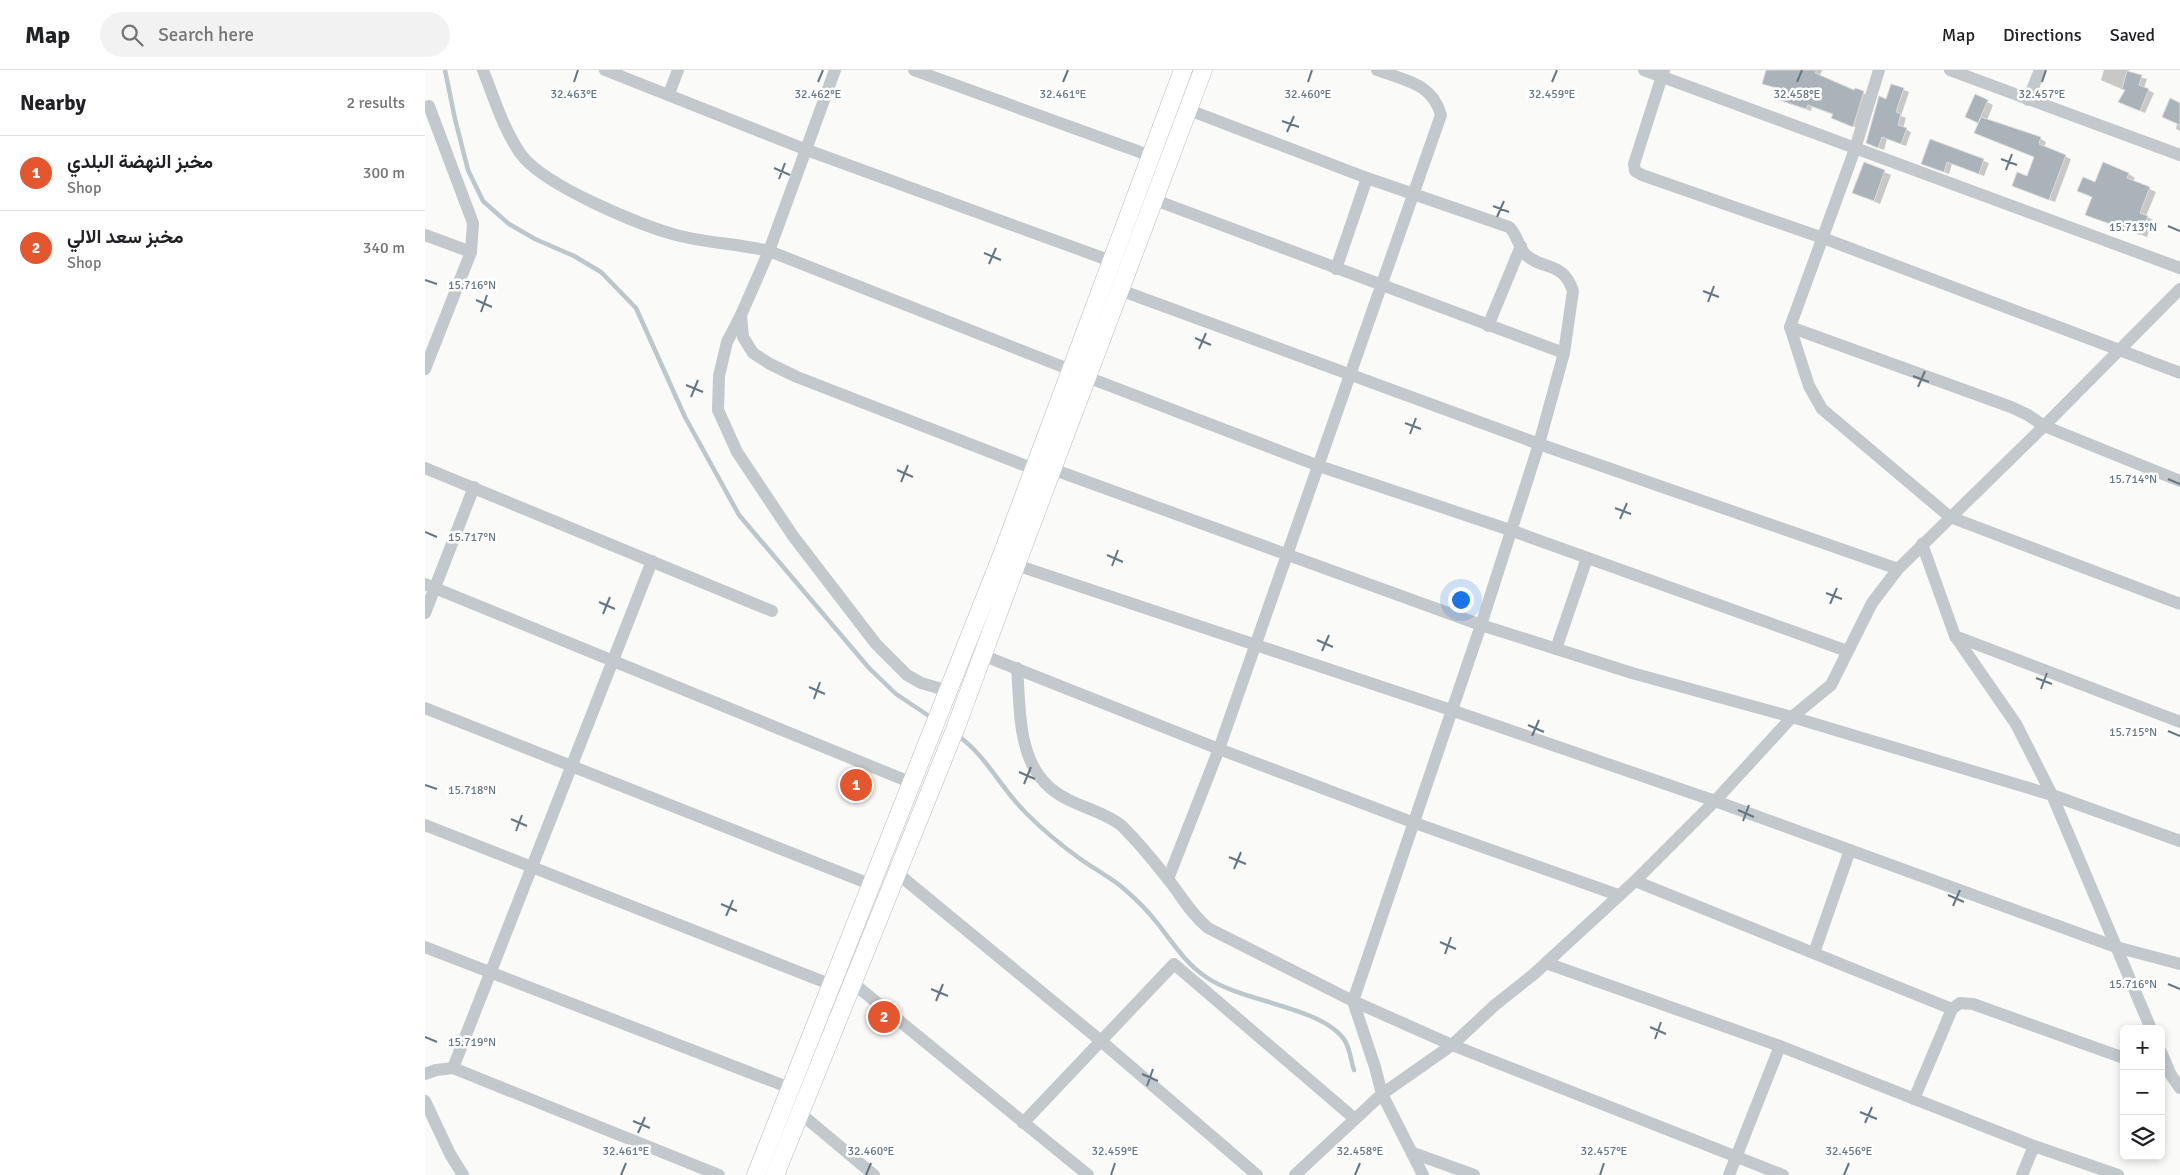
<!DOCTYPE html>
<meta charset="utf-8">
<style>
:root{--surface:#fff;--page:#f2f2f2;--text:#202124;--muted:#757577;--line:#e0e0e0;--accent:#e4572e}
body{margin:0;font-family:Signika,Vazirmatn,sans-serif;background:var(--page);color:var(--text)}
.controls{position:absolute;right:15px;bottom:15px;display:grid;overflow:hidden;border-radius:8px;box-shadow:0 2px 8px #0003}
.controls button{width:45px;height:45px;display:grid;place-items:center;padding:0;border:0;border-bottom:1px solid var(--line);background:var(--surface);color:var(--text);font:25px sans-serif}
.you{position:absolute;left:1035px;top:529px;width:18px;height:18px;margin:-12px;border:4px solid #fff;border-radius:50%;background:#1a73e8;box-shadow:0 0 0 8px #1a73e833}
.badge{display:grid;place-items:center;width:32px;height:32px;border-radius:50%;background:var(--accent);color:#fff;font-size:16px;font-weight:700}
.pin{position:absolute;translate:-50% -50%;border:2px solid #fff;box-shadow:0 1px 5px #0006}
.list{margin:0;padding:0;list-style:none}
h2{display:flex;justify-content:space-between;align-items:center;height:65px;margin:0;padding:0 20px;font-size:21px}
h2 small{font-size:16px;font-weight:400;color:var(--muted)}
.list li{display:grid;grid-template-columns:32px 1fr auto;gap:15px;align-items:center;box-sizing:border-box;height:75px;padding:0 20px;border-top:1px solid var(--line)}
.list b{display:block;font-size:19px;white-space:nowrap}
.list p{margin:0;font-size:16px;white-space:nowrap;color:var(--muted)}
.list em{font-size:16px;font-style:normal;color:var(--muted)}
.icon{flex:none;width:28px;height:28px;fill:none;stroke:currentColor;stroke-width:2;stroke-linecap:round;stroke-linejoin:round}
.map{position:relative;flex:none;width:1755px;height:1105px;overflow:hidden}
header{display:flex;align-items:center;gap:30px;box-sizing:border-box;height:70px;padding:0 25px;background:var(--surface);border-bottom:1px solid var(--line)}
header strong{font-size:24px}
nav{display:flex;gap:28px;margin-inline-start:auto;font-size:18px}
.search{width:350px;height:45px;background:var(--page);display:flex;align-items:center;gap:12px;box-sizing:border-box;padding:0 18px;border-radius:28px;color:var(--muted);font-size:19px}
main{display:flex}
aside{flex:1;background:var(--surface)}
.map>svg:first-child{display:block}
</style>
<header>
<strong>Map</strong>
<div class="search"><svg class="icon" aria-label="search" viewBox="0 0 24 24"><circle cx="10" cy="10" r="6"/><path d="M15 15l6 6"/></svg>Search here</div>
<nav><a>Map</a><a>Directions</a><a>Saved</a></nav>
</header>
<main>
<aside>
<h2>Nearby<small>2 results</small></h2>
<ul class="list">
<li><span class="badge">1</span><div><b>مخبز النهضة البلدي</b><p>Shop</p></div><em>300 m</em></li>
<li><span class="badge">2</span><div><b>مخبز سعد الالي</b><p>Shop</p></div><em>340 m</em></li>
</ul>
</aside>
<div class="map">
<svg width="1755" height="1105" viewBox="0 0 1755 1105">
<rect width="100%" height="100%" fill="#fafaf8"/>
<g fill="#0003">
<path d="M1342,0H1397L1395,6L1430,21L1443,25L1433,58L1412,50L1409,45L1387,37L1386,41L1357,31L1356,20L1339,13Z"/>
<path d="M1679,0H1704L1703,3L1722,9L1719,18L1729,23L1720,43L1700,35L1701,21L1676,10Z"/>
<path d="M1467,15L1484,22L1476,46L1481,48L1478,58L1486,62L1481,76L1462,69L1459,80L1448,76Z"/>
<path d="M1550,26L1568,35L1562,50L1616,69L1621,72L1619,78L1646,89L1630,132L1594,119L1603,107L1610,87L1547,50Z"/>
<path d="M1755,34V61L1751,59Z"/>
<path d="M1506,71L1564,93L1559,106L1527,94L1524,104L1503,96Z"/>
<path d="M1439,94L1466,105L1455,134L1429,123Z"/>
<path d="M1678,94L1704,104L1710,108L1708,111L1731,122L1721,146L1728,150L1722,167L1662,145L1668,128L1653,121L1670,113Z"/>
</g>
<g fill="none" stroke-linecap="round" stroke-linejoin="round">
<g stroke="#bbc7cb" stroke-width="4.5">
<path d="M20,0L30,49L43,100L58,131L84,154L110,169L149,186L176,202L211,238L260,347L314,445L444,598L471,624L507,648"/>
<path d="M532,665C562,686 576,719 602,744C618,760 636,775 654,788C669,799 685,807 698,818C711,829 723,841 733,854C748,873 760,893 781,907C816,932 899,937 920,971C925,979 926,991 929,1000"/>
</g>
</g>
<g fill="#aab3b9" stroke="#dcdcda">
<path d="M1341,0H1392L1390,3L1429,20L1430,18L1439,21L1428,57L1406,48L1408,44L1383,35L1381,39L1351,29L1355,19L1337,14Z"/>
<path d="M1702,1L1717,5L1714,15L1724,19L1715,41L1693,32L1700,20L1697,19Z"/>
<path d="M1466,14L1479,18L1471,42L1476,44L1473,55L1482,58L1476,74L1457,67L1453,78L1441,73L1454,26L1461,29Z"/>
<path d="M1550,24L1563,30L1553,53L1540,47Z"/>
<path d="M1745,28L1755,33V55L1737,47Z"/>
<path d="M1556,47L1616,67L1614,74L1641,85L1624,130L1587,116L1592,102L1602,106L1609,87L1549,63Z"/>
<path d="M1505,69L1559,89L1554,104L1522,92L1519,102L1496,94Z"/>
<path d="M1439,92L1460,100L1449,131L1427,123Z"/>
<path d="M1678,92L1704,103L1702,108L1725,117L1715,143L1723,146L1716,165L1660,145L1667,127L1652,121L1658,107L1670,112Z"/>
</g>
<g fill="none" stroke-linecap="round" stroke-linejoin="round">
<defs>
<g id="secondary">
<path d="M331,1105L577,485L758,0"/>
<path d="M350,1105L531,657L591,495L778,0"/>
</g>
</defs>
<use href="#secondary" stroke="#b3babf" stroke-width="19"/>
<g stroke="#c3c8cc" stroke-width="12">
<path d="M58,0C69,28 78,58 95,83C117,115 216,156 255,166C284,173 315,174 344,181L646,300"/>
<path d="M180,0L382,80L686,191"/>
<path d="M410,0L344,181L316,245L318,267L328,283L345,294L372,307L609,399"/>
<path d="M489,0L726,86"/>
<path d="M1219,0L1755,198"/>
<path d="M1239,0L1209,94L1210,101L1217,105L1398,168L1755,303"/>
<path d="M1454,0L1430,79L1365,257L1384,316L1397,339L1525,447L1755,534"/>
<path d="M1525,0L1755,85"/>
<path d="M244,24L253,0"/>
<path d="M1603,30L1615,0"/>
<path d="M764,40L942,108L1084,157C1092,164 1093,176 1100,184C1117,201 1138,190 1148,221L1139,283L1114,374L1056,555L928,931L1027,975L1358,1105"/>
<path d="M730,130L1139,283"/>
<path d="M0,165L46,182"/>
<path d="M911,199L942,108"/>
<path d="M695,220L1114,374L1473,499"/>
<path d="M316,245L302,272L294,306L293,340L312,382L368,466L451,574L482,605L496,613L524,621"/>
<path d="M1063,256L1096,176"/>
<path d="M1365,257L1586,337L1603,345L1619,356L1755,411"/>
<path d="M0,299L46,182L48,153L4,36"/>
<path d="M662,307L894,396L1085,460L1422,581"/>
<path d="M0,398L347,541"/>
<path d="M627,399L1056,555L1207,603L1367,647L1627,725L1755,771"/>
<path d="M1497,474L1530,566L1591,654L1627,725L1726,959"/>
<path d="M591,495L1026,640L1290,731L1691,877L1755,894"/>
<path d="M0,514L487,713"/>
<path d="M0,543L49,417"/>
<path d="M1530,566L1755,652"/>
<path d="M1131,579L1162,488"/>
<path d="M557,585L794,679L987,752L1193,825"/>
<path d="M592,598C596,646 591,704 642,729C659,738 683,744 697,756C713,772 728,790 742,808C757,826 764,842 783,858L928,931L950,997L957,1024L998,1105"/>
<path d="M0,638L447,815"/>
<path d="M0,755L407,915"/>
<path d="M472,803L676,971L832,1105"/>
<path d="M743,809L794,679L1016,45C1007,13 981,11 952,0"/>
<path d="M1210,811L1527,939"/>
<path d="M0,877L365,1018"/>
<path d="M1389,883L1425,780"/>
<path d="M1121,893L1355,976L1609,1076L1693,1105"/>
<path d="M428,913L663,1105"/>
<path d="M1736,982L1746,1005L1755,1018"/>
<path d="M28,998L227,491"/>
<path d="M0,1004L11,1000L28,998L294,1105"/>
<path d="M1489,1029L1527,939L1535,933L1548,934L1699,988"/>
<path d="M0,1031L25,1084L38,1105"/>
<path d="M375,1043L449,1105"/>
<path d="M598,1053L749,894L930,1049"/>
<path d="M988,1083L1049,1105"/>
<path d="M870,1105L957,1024L1027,975L1070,935L1109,904L1210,811L1290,731L1367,647L1406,615L1447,533L1473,499L1619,356L1755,219"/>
<path d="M1304,1105L1355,976"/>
<path d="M1597,1105L1609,1076"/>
</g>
<use href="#secondary" stroke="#fff" stroke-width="18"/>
</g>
<path fill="none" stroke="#657683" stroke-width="2" d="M149,12L153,0M393,12L398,0M638,12L643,0M883,12L887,0M1127,12L1132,0M1372,12L1377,0M1617,12L1621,0M857,51L874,57M862,62L869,46M1576,89L1592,95M349,98L365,105M1581,100L1587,84M354,109L360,93M1068,136L1084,142M1072,147L1079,131M1743,156L1755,161M559,183L576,190M564,194L571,178M0,210L12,214M1278,221L1294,227M51,230L67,237M1283,232L1289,216M56,242L62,225M770,268L786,275M774,279L781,263M1488,306L1504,312M261,315L278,322M1493,317L1500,301M266,327L273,310M980,353L996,359M985,364L991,348M472,400L488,407M1743,409L1755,414M476,412L483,395M1190,438L1206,444M1195,449L1202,433M0,462L12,467M682,485L698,492M687,496L693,480M1401,523L1417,529M174,532L190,539M1405,534L1412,518M178,544L185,527M892,570L908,577M897,581L904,565M1611,608L1627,614M384,617L400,624M1616,619L1622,603M389,629L395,612M1103,655L1119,662M1743,661L1755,666M1107,666L1114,650M594,702L610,709M599,714L606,697M0,715L12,719M1313,740L1329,747M86,749L102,756M1318,751L1324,735M91,761L97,745M804,787L821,794M809,799L816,782M1523,825L1539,832M296,834L312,841M1528,836L1535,820M301,846L308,830M1015,872L1031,879M1020,884L1026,867M1743,914L1755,919M506,919L523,926M511,931L518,914M1225,957L1241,964M0,967L12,972M1230,969L1236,952M717,1004L733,1011M722,1016L728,999M1435,1042L1452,1049M208,1051L225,1058M1440,1053L1447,1037M213,1063L220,1047M196,1105L201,1093M441,1105L446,1093M686,1105L690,1093M930,1105L935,1093M1175,1105L1179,1093M1419,1105L1424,1093"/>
<g font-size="12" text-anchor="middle" fill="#657683" stroke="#fff" stroke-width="5" stroke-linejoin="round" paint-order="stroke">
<text x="149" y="28">32.463°E</text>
<text x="1372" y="28">32.458°E</text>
<text x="393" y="28">32.462°E</text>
<text x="638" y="28">32.461°E</text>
<text x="883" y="28">32.460°E</text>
<text x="1127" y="28">32.459°E</text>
<text x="1617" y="28">32.457°E</text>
<text x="1708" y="161">15.713°N</text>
<text x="47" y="219">15.716°N</text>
<text x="1708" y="413">15.714°N</text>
<text x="47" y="471">15.717°N</text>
<text x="1708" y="666">15.715°N</text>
<text x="47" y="724">15.718°N</text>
<text x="1708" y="918">15.716°N</text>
<text x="47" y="976">15.719°N</text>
<text x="201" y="1085">32.461°E</text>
<text x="446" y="1085">32.460°E</text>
<text x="690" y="1085">32.459°E</text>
<text x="935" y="1085">32.458°E</text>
<text x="1179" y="1085">32.457°E</text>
<text x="1424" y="1085">32.456°E</text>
</g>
</svg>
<div class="controls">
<button>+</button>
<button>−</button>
<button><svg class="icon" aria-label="layers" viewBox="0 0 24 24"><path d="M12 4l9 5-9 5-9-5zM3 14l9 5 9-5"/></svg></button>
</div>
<div class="you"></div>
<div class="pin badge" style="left:431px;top:715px">1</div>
<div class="pin badge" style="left:459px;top:947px">2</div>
</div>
</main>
